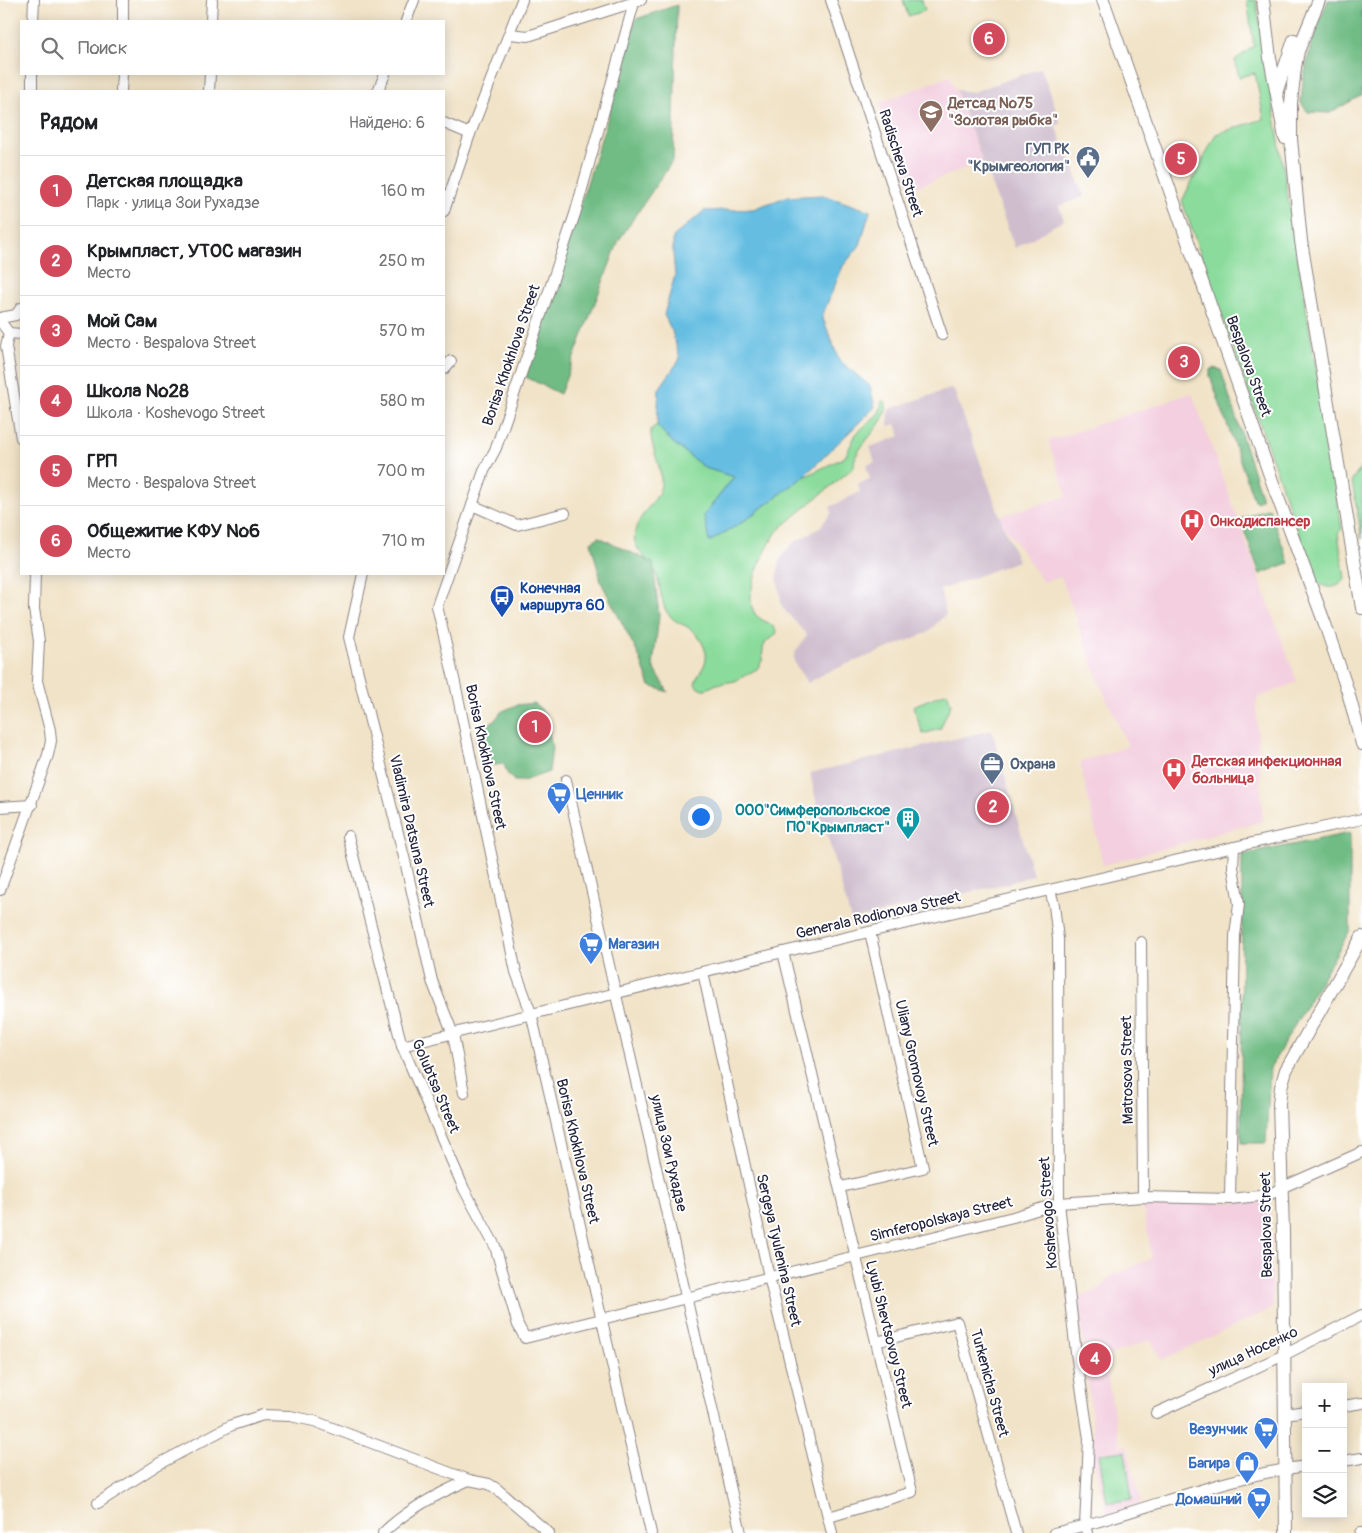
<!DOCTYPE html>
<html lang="ru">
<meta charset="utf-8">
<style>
:root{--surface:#fff;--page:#f2f2f2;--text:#202124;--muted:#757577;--line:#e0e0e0;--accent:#d1495b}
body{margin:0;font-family:Pangolin,sans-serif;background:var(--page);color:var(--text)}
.controls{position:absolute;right:15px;bottom:15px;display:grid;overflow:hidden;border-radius:0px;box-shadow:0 2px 12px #0003}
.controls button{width:45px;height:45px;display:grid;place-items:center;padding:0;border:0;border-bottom:1px solid var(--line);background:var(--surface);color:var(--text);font:25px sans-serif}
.you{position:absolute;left:700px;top:816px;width:18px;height:18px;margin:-12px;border:4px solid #fff;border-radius:50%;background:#1a73e8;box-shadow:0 0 0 8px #1a73e833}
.badge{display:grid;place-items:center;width:32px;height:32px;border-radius:50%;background:var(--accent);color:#fff;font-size:16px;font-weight:700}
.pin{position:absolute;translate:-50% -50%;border:2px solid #fff;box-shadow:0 1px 5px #0006}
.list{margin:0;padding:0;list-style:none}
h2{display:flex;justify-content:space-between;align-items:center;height:65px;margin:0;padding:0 20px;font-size:21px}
h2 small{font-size:16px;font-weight:400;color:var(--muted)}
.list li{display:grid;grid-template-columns:32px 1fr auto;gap:15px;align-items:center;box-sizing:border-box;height:70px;padding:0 20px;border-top:1px solid var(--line)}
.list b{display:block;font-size:19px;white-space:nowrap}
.list p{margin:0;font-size:16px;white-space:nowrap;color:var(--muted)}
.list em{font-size:16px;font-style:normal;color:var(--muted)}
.icon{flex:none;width:28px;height:28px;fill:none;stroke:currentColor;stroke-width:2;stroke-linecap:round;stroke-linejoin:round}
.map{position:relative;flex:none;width:1362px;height:1533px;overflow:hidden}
.search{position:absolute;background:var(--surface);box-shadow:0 2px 12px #0003;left:20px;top:20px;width:425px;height:55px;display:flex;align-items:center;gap:12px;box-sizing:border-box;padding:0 18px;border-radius:0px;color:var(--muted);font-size:19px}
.panel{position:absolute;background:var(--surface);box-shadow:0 2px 12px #0003;left:20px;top:90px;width:425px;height:485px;border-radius:0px}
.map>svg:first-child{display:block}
</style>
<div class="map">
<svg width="1362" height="1533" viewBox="0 0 1362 1533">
<rect width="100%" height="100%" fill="#fff"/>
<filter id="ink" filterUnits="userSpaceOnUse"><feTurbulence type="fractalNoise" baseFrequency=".02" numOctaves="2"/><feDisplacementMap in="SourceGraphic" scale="10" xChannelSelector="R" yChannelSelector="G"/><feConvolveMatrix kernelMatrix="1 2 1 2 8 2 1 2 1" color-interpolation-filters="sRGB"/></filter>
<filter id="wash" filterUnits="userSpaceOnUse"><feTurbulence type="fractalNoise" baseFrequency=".0096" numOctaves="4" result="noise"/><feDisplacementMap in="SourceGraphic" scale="20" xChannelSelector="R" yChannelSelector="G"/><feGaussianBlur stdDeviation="1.12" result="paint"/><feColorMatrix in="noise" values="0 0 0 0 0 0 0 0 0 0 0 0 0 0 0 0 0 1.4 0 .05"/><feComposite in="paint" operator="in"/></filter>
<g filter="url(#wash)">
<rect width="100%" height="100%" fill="#f1e3c7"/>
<g fill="#f3cfdf">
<path d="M950,76L983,162L911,189L879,103Z"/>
<path d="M1192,393L1297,682L1258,698L1256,703L1263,821L1103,865L1080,762L1128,746L1099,682L1061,577L1043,582L1004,526L1000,516L1067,496L1048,441Z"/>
<path d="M1270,1202L1273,1308L1162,1360L1150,1340L1104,1357L1120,1447L1127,1445L1141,1503L1107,1515L1092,1452L1094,1438L1078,1298L1101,1289L1109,1277L1152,1258L1142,1203Z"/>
</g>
<g fill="#cfbdce">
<path d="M1041,68L1061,124L1055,126L1071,161L1084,197L1059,206L1064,220L1015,248L956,90L973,92Z"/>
<path d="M953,388L1004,527L1018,561L940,590L946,614L927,633L825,673L808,683L798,669L794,661V654L807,635L782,607L777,575L781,557L792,544L819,528L832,512L830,507L860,492L858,484L870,479L866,465L875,462L870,447L900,436L896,424L888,426L889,409Z"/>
<path d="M992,730L1033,875L1009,883L851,920L824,824L821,822L810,773Z"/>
</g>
<g fill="#8bdc9c" stroke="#567f6c">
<path d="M903,0H922L925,11L908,16Z"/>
<path d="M1247,0H1256L1342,529L1338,533L1345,579C1338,590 1324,589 1315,581L1182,201L1216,134L1264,119L1255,73L1239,77L1235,60L1254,46Z"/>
<path d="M882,401H885C893,418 859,443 855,459C854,462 854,465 854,467L778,530C766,548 740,596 756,615C762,622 774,623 777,633L766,642L763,648L762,661L757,669L735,681L717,684L706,689L698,688L695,684C697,673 708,666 706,653C704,644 697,633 689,628C683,624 675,622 670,616C660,606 661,586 656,573C652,562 638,554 635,542C631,522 652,507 659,492C667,474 649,448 651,429L657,425L671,441L705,468L734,477L704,515L741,523L802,478L845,457L856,434L879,413Z"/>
<path d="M1362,466V539L1352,481Z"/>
<path d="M947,692L951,704L940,729L923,734L913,706Z"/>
<path d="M1125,1451L1132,1499L1107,1503L1099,1454Z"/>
</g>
<g fill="#70bc84" stroke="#496f60">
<path d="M1328,0H1362V95L1330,113L1308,112L1301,103L1303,81L1312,40Z"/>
<path d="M677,5L673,160L619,240L560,394L526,377L607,120L636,19Z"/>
<path d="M1213,368L1221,370L1261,496V499L1258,502L1254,500L1210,376V371Z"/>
<path d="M1269,508L1289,563L1260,574L1240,519Z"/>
<path d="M599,537L653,563L659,615L653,666L668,692L650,686L639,656L601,582L591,542Z"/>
<path d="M534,703L545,713L552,747L549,772L523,781H514L507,773L504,764L495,765L482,761L476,741L477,732L496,719L501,712L516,705Z"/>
<path d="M1350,833V930L1270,1068L1266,1143H1241L1242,855Z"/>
</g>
<path fill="#65bee2" stroke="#44708e" d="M823,195L870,211L860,245L843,266L822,316L839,360L870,386L875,407L802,478L741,523L709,542L704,515L734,477L705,468L671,441L657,425L659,389L680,359L672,331L664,315L675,275L673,253V237L704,211L753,209L786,197Z"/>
</g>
<g filter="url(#ink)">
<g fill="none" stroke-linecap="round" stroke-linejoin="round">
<defs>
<g id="minor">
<path d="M831,0L942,335"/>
<path d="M634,3L575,214L496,448L484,471L437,606L455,683L516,972L531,1013L651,1533"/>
<path d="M33,21L34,0"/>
<path d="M123,21V0"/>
<path d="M211,21L212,0"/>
<path d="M406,21L414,0"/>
<path d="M510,34L528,36L641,0"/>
<path d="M32,91V74"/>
<path d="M121,91L122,74"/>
<path d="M209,91L210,74"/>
<path d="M378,91L385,74"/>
<path d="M444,123L470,134"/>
<path d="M444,211L470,134L522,0"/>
<path d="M0,318L16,315L21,308"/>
<path d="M0,321L9,333L21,334"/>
<path d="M9,333L6,346L21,438"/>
<path d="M444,369L451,361"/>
<path d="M472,505L517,525L565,513"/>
<path d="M363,574L349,637L405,861L432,981L453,1034L464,1093"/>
<path d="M566,780L741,1533"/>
<path d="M0,807L32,805"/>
<path d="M348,836L402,1046L464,1189L495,1246L518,1325L525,1338L1013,1217L1059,1203L1143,1197L1230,1199L1269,1195L1281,1188L1362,1152"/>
<path d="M0,890L48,755L51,741L50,730L37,681L39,641L34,609L35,574"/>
<path d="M1050,890L1054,905L1058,939L1059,1203L1076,1353L1089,1439L1085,1526L1087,1533"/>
<path d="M1141,942L1143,1197"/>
<path d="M783,952L912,1492L829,1517"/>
<path d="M703,972L769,1277L832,1533"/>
<path d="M402,1046L783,952L1234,847L1362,819"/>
<path d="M841,1187L923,1168L870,932"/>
<path d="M1230,1199L1235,936L1239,904L1233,867L1234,847"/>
<path d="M876,1342L957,1322L1016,1533"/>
<path d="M1343,1406L1362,1403"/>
<path d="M1156,1413L1284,1355L1362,1315"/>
<path d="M1285,1414L1306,1411"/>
<path d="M1343,1461L1362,1458"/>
<path d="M98,1503L157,1465L232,1425L263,1415L290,1416L314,1421L469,1480L489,1484L497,1489L549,1533"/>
<path d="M383,1533C406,1510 439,1493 469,1480"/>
<path d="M1054,1533C1139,1514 1219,1477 1306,1466"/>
<path d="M1360,1533H1362"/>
</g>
<g id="major">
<path d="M1103,0L1278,498L1325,624L1348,692L1362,744"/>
<path d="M1263,0L1270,58L1285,138"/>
<path d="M1319,0L1298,51L1295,67L1291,103V139L1301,241L1362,608"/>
<path d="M1277,90L1294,40"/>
<path d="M1286,1533L1283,1232L1279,1104L1281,1087L1286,1070L1362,937"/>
</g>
</defs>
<use href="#minor" stroke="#8a8281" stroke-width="12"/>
<use href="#major" stroke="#8a8281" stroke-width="14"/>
<use href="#minor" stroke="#fff" stroke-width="10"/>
<use href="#major" stroke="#fff" stroke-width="12"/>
</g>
</g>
<defs>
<symbol id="school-pin" viewBox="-11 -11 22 30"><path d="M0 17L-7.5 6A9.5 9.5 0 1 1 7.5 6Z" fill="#8d6e63" stroke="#fff"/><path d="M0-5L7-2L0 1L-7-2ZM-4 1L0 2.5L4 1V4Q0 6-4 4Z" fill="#fff"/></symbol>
<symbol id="civic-pin" viewBox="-11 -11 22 30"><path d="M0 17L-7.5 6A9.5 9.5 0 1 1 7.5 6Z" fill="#5c6f8a" stroke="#fff"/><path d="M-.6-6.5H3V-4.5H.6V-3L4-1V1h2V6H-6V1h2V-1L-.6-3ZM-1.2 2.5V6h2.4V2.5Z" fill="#fff"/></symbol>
<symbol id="hospital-pin" viewBox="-11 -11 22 30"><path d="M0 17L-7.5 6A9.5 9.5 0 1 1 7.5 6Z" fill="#e0444e" stroke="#fff"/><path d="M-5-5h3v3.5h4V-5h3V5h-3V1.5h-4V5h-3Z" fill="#fff"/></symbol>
<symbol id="bus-pin" viewBox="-11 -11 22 30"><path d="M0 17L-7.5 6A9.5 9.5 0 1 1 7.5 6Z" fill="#1a4fb4" stroke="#fff"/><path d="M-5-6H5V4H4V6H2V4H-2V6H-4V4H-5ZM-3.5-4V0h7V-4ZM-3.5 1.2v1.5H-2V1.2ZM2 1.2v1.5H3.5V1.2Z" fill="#fff"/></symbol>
<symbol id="office-pin" viewBox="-11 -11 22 30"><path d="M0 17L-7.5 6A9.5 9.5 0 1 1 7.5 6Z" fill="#5c6f8a" stroke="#fff"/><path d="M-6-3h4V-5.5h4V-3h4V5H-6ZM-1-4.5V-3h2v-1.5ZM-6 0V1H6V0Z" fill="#fff"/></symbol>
<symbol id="supermarket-pin" viewBox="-11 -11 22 30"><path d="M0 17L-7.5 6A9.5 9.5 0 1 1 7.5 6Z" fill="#3f7fe0" stroke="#fff"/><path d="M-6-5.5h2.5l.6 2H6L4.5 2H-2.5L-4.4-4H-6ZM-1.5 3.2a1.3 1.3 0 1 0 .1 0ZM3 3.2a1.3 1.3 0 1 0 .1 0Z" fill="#fff"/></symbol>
<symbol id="building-pin" viewBox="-11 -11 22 30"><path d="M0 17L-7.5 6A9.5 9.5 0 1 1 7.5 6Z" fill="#0f9aa8" stroke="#fff"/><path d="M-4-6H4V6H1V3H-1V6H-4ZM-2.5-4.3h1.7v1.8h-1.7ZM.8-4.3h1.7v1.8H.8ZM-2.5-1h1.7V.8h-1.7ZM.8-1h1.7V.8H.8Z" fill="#fff"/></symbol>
<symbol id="shop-pin" viewBox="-11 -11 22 30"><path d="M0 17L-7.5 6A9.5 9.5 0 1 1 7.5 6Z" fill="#3f7fe0" stroke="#fff"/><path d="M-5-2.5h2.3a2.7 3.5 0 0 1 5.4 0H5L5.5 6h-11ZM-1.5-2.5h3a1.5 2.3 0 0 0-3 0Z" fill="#fff"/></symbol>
</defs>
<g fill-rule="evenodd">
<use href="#school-pin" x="917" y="98" width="28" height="38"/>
<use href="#civic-pin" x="1074" y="144" width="28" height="38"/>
<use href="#hospital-pin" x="1178" y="507" width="28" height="38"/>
<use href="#bus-pin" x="488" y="583" width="28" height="38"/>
<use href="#office-pin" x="978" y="750" width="28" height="38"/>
<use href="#hospital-pin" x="1160" y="756" width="28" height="38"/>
<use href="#supermarket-pin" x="545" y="780" width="28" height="38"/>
<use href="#building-pin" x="894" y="805" width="28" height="38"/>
<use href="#supermarket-pin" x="577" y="930" width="28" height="38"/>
<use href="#supermarket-pin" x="1252" y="1415" width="28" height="38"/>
<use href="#shop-pin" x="1233" y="1449" width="28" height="38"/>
<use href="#supermarket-pin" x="1245" y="1485" width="28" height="38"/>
</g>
<g text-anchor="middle" stroke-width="4" stroke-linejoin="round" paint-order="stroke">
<g font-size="15" font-weight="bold" fill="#785e54" stroke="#fff" text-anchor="start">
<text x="948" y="108">Детсад №75<tspan x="948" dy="17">"Золотая рыбка"</tspan></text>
</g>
<g font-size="15" font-weight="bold" fill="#4e5e75" stroke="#fff" text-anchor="end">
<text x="1070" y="154">ГУП РК<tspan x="1070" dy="17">"Крымгеология"</tspan></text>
<text x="1010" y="769" text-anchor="start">Охрана</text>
</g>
<g font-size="15" fill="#22223b" stroke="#fff">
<text transform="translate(901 163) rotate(72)" y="5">Radischeva Street</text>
<text transform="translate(511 355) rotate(-71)" y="5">Borisa Khokhlova Street</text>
<text transform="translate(1249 366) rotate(70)" y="5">Bespalova Street</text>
<text transform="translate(486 757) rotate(78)" y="5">Borisa Khokhlova Street</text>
<text transform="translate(412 831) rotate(77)" y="5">Vladimira Datsuna Street</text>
<text transform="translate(878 915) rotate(-13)" y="5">Generala Rodionova Street</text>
<text transform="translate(1127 1070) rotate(-91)" y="5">Matrosova Street</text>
<text transform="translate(917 1073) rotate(77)" y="5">Uliany Gromovoy Street</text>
<text transform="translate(436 1086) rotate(67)" y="5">Golubtsa Street</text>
<text transform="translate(578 1151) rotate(77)" y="5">Borisa Khokhlova Street</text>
<text transform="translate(669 1153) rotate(77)" y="5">улица Зои Рухадзе</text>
<text transform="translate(1048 1213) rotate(-94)" y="5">Koshevogo Street</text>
<text transform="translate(941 1219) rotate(-14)" y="5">Simferopolskaya Street</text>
<text transform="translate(1266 1225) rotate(-91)" y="5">Bespalova Street</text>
<text transform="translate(779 1250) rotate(77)" y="5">Sergeya Tyulenina Street</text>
<text transform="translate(889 1334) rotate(76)" y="5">Lyubi Shevtsovoy Street</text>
<text transform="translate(1253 1351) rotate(-25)" y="5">улица Носенко</text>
<text transform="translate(990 1383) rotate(75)" y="5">Turkenicha Street</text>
</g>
<g font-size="15" font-weight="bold" fill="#be3a42" stroke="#fff" text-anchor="start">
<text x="1210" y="526">Онкодиспансер</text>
<text x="1192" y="766">Детская инфекционная<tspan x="1192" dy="17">больница</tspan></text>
</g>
<g font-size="15" font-weight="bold" fill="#164399" stroke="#fff" text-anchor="start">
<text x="520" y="593">Конечная<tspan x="520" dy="17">маршрута 60</tspan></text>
</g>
<g font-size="15" font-weight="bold" fill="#366cbe" stroke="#fff" text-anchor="end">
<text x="576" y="799" text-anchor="start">Ценник</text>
<text x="608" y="949" text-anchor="start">Магазин</text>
<text x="1248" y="1434">Везунчик</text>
<text x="1230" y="1468">Багира</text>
<text x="1242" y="1504">Домашний</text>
</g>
<g font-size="15" font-weight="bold" fill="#0d838f" stroke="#fff" text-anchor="end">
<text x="890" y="815">ООО"Симферопольское<tspan x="890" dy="17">ПО"Крымпласт"</tspan></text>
</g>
</g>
</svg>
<div class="controls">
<button>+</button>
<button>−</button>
<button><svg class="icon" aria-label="layers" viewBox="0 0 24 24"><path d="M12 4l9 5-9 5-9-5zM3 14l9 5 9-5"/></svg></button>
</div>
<div class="you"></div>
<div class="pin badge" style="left:535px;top:727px">1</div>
<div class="pin badge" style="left:993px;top:807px">2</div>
<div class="pin badge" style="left:1184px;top:362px">3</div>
<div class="pin badge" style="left:1095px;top:1359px">4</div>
<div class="pin badge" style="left:1181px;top:159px">5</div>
<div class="pin badge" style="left:989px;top:39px">6</div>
<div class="search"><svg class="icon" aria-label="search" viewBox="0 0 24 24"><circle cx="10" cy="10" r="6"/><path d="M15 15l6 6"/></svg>Поиск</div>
<section class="panel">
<h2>Рядом<small>Найдено: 6</small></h2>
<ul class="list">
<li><span class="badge">1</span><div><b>Детская площадка</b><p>Парк · улица Зои Рухадзе</p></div><em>160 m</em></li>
<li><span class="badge">2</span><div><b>Крымпласт, УТОС магазин</b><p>Место</p></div><em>250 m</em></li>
<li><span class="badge">3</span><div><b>Мой Сам</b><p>Место · Bespalova Street</p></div><em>570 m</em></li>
<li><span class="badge">4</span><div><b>Школа №28</b><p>Школа · Koshevogo Street</p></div><em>580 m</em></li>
<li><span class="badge">5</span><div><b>ГРП</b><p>Место · Bespalova Street</p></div><em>700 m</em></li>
<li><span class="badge">6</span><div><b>Общежитие КФУ №6</b><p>Место</p></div><em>710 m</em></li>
</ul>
</section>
</div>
